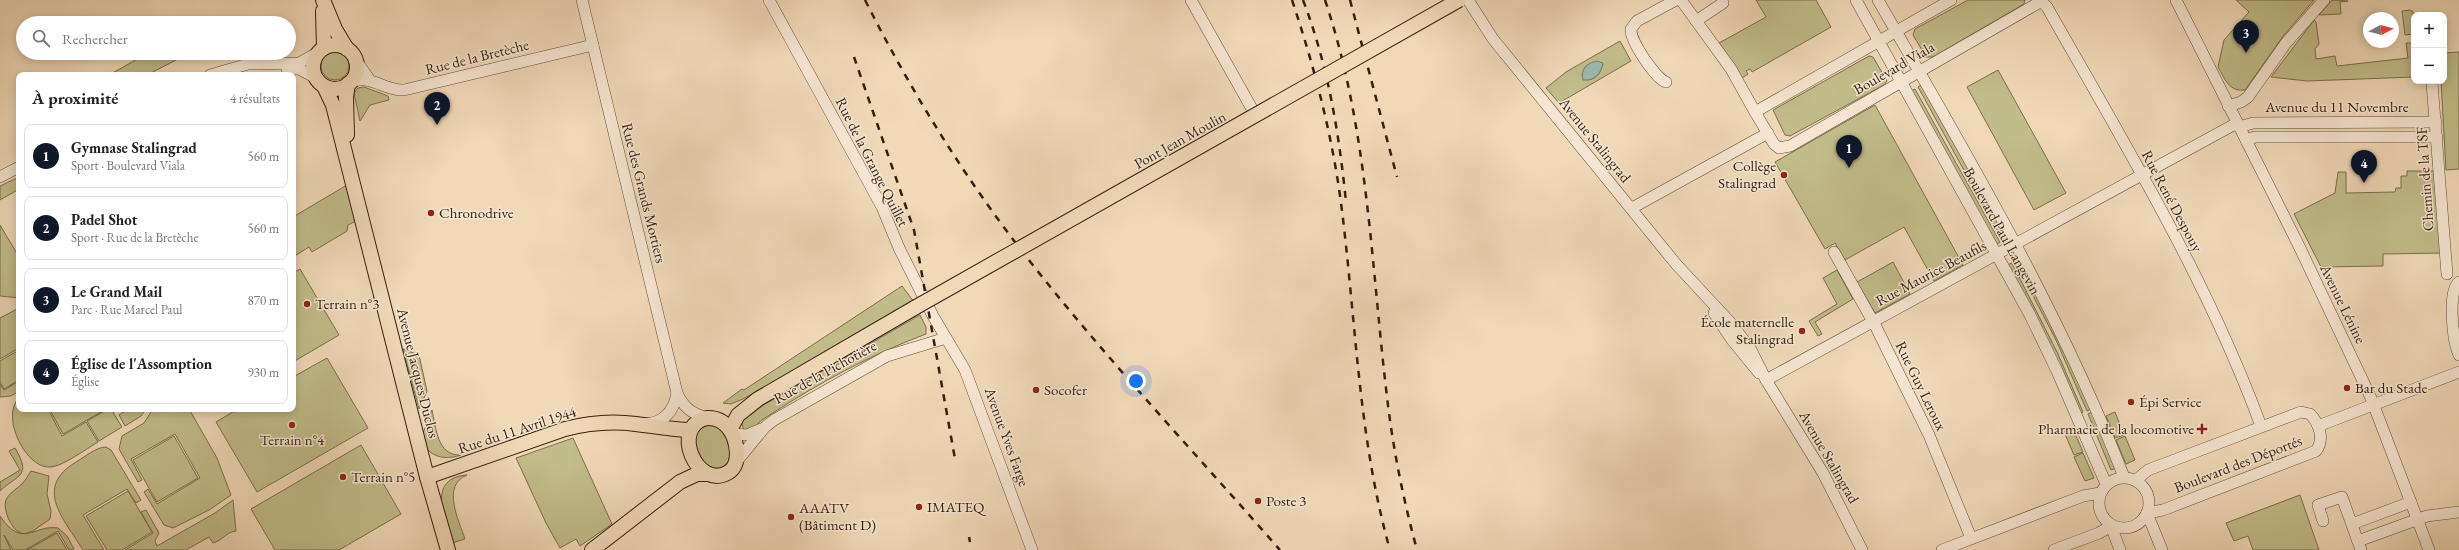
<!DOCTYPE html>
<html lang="fr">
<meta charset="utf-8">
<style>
:root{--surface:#fff;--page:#f6f6f6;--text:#222;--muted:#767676;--line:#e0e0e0;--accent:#111827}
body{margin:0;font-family:"EB Garamond",serif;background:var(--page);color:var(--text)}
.controls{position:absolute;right:12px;top:12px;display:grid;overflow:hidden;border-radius:8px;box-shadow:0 2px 10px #0003}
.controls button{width:36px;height:36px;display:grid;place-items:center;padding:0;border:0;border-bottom:1px solid var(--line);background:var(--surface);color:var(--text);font:20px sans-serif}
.compass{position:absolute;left:2363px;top:12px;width:36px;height:36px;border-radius:50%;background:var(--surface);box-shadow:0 2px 10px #0003;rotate:83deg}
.you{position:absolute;left:1136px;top:381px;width:14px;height:14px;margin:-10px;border:3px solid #fff;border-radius:50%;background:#1a73e8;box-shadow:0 0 0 6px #1a73e833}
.badge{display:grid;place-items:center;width:26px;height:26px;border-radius:50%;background:var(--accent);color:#fff;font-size:13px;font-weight:700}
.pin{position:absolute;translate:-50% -33px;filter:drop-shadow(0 1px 2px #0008)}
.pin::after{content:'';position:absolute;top:21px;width:14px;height:12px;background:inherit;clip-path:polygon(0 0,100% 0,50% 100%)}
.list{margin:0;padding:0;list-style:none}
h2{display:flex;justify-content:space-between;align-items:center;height:52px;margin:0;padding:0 16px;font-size:17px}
h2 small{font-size:13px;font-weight:400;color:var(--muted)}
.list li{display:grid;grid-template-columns:26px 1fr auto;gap:12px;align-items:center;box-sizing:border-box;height:64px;margin:0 8px 8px;padding:0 8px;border:1px solid var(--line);border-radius:8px}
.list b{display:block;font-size:15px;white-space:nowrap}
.list p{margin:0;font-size:13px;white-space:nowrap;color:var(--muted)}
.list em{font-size:13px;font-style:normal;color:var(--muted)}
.icon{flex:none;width:22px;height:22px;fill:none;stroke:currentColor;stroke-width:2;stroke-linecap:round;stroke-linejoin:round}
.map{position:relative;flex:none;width:2459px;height:550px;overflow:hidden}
.search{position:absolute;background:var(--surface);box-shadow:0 2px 10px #0003;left:16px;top:16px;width:280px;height:44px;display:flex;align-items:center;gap:10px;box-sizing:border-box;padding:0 14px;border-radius:22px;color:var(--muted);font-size:15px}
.panel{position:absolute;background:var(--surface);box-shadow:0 2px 10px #0003;left:16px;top:72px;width:280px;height:340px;border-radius:8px}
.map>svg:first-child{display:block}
</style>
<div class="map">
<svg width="2459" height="550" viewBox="0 0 2459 550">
<rect width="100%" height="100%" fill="#f1d9b8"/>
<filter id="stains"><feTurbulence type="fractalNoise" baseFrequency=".005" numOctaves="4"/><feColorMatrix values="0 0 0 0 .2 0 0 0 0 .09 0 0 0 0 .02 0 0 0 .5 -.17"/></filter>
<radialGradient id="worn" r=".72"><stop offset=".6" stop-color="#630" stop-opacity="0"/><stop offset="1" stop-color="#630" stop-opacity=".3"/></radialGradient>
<g fill="#c1bd8a" stroke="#7a6e4c" fill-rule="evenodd">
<path d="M1756,0H1816L1831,27L1752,72L1750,69L1746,71L1748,74L1742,78L1719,43L1766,17Z"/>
<path d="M1968,0H2025L2024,4L1933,57H1926L1913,35L1915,29Z"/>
<path d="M2236,0H2314L2284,35L2245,90C2229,92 2225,79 2218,67L2224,40L2249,12Z"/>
<path d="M2332,0L2348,1L2340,2L2341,14L2319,15Z"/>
<path d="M2410,10L2413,12L2414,34L2405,35L2402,11Z"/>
<path d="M2314,20L2316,22L2319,44L2315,49L2316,59L2335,56L2337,66L2408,58L2406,43H2414V77L2307,81L2271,77Z"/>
<path d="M1620,41L1631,61L1559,103L1546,88L1566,72ZM1603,64C1600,73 1597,79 1587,80L1582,75L1586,66Z"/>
<circle cx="335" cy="66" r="14"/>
<path d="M2459,52V169L2446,170L2441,81H2444V53Z"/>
<path d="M148,53H177L180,58L147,75H109Z"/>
<path d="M1869,56L1873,57L1887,81L1884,85L1790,136L1785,135L1773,110Z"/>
<path d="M1998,70L2066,193L2034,210L1967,87Z"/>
<path d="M1921,85L2007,238L2003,241L1918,87Z"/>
<path d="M364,87L388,96L389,100L370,105L360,121L354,93L358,88Z"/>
<path d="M1915,89L2000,242L1996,245L1911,91Z"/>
<path d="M1875,105L1963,265L1934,281L1904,227L1845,260L1835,243L1825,249L1775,162Z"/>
<path d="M2407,171H2436L2442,253L2383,254V266L2321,267L2294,214L2335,193L2338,172H2346V193L2395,192L2396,188H2401V176H2407Z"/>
<path d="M19,177V189L0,200V186Z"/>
<path d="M347,185L356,221L348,225L347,231L312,252L309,247L293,257V217Z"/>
<path d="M0,225L19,257V298L0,296Z"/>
<path d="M2019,259L2091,409L2087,411L2056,340L2015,261Z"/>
<path d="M1893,262L1910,294L1875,313L1857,282Z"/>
<path d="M2012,263L2058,354L2083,412L2079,414L2007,265Z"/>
<path d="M300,269L339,335L293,362V273Z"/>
<path d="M1837,270L1853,299L1815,322L1822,334L1818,336L1809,321L1837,304L1823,278Z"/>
<path d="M902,286L914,302L743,399L731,404L723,403L742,389L744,390Z"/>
<path d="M19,308V348L0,359V318Z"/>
<path d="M920,315L926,327V334C870,355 819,383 768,416L759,422L757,426L745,432L741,422L765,404Z"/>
<path d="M403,349L419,355L427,391L419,409Z"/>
<path d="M19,350V380L4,389L0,382V361Z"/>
<path d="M327,358L368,428L257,492L216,422L238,409H293V377Z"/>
<path d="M19,381V391L11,396L0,397V384L4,390Z"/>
<path d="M19,398V409H48L62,436L86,422L98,442C86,449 63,466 51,467C26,470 0,416 19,398Z"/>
<path d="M52,409H106L63,434L50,410Z"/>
<path d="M108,409H111L122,427L99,441L87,421Z"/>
<path d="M128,409H146L141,416L125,426L119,415Z"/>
<path d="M153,409H189L217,458L231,495L209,510L173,528L164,525L144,492L148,489L157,504L200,478L175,434L131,459L142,480L138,482L119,449L122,436L144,423Z"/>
<path d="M432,410C436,428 437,456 461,455C449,459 436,459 427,449L423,433Z"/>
<path d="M2092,412L2116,468L2111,470L2088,414Z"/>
<path d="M2115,412L2124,435L2115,438L2106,416Z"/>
<path d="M706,423L722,428C730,445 739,468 711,469C699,458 685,433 706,423Z"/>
<path d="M2073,429L2083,452L2074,455L2064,432Z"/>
<path d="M174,436L198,478L157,502L133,460Z"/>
<path d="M2125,436L2135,460L2126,464L2116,440Z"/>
<path d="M573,438L612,524L580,546L576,539L560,548L546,523L516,458Z"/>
<path d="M361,445L401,514L339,550H275L251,509Z"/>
<path d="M106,447L111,450L141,500L136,503L127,489L83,515L104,550H83C64,519 33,488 76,462C85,457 96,447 106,447Z"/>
<path d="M15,448C32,477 18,474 0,491V482L20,470L9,451Z"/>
<path d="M2083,453L2094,478L2085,481L2074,457Z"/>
<path d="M31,471L49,476L47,494L51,511L50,519L33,531L24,534C16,532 13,527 9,520C0,498 8,496 22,484C26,480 28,475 31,471Z"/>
<path d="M467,475C441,485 459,521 465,539L452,543C445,519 426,478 467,475Z"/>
<path d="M128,491L152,532L122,550H107L86,516Z"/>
<path d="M2300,495L2319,550H2253L2248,536L2234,541L2226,523Z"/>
<path d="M233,500L236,531C226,532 222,541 213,543L209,537L186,550H125L153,533L141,512L146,510L159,533L155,541L157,546L215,513Z"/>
<path d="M0,516C23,550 34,524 58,528L67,536L74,549L69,550L58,531L25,550H13L4,535L11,550H0Z"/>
<path d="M57,533L67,550H27Z"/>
</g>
<path fill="#9bbaad" stroke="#727c6d" d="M1597,61L1603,63C1601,74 1595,81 1583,80C1580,69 1587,63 1597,61Z"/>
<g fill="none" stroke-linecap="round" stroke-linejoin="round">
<defs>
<g id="minor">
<path d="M582,0L677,393C684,408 691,413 707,418"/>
<path d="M769,0L882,207L899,248L933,316L965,370L1032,550"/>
<path d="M1191,0L1256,116"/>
<path d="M1468,0L1493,39L1676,264L1729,321L1750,348L1766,380L1823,473L1862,550"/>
<path d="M1681,0L1731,69L1755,112"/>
<path d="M1856,0L2030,315L2057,371L2106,484"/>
<path d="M1878,0C1967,155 2059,310 2124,477"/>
<path d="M1951,0L1755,112L1774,144L1779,148L1790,146L2040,2"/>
<path d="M2040,0L2047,7C2124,143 2207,279 2261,426"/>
<path d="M2176,0L2299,246L2371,398L2429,550"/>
<path d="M1696,21L1723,3"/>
<path d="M355,59L369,79"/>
<path d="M287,69H299L316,78"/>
<path d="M210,75L248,64L299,63L319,52"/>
<path d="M351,82C372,74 384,91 404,90L593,45"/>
<path d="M1666,82C1656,79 1630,41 1631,29L1637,21L1676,0"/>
<path d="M2432,83L2447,274"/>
<path d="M2228,106L2241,102L2248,97L2286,43L2324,0"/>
<path d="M2239,127L2253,123L2436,122"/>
<path d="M2246,140L2255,137H2437"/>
<path d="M0,177L19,167"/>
<path d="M1632,208L1768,133"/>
<path d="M1834,252L1876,327L1929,435L1971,538"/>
<path d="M2459,282C2447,291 2453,342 2459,355"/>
<path d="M1714,313L1732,340L1759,373"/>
<path d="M1766,380L2237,123"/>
<path d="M645,424C665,423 674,410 677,393"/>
<path d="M2318,426L2459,372"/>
<path d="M732,434L747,435L761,429"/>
<path d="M737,461L765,427L774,420L887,356L946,338"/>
<circle cx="2124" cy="503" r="25"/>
<path d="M2136,480L2148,470L2301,412L2310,414C2319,423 2325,439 2316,451L2163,510L2147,513"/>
<path d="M2147,513L2162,550"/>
<path d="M2323,521L2318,505L2342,497L2361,550"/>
<path d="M2352,524L2411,502"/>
<path d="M2111,526L2120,550"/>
<path d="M2358,541L2427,516L2459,512"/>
<path d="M1942,550L2083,496L2100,493"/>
<path d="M2054,550L2099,533L2111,526"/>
</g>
<g id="major">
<path d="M323,0L335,29L347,49"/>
<path d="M323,11L324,48"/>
<circle cx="335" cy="67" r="22"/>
<path d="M324,86L333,105L427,477L448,550"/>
<path d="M347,135L346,97L348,84"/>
<path d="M707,418C727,417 736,436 737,453C737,461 735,468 729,472C697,492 669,426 707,418Z"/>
<path d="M730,430L738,415L758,399L916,307"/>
<path d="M427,477L565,429C588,423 613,421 636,424C654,426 672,430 690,430"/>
<path d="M592,550L680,482L697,474H708"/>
</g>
</defs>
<use href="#minor" stroke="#634d38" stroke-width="12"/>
<use href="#major" stroke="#341e0d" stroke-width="16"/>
<use href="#minor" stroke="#f6e6d1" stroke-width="11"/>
<use href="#major" stroke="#f1d9b8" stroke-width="14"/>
<g stroke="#341e0d" stroke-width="2.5" stroke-dasharray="7 7" stroke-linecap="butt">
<path d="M865,0C912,93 967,182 1032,264C1110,363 1197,455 1280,550"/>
<path d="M1292,0C1314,66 1332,134 1341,203C1356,319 1358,437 1390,550"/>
<path d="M1303,0C1328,65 1339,133 1346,202"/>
<path d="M1325,0C1369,131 1371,269 1388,405C1394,454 1404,502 1417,550"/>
<path d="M1350,0L1397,177"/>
<path d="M854,57L914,230L955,459"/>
<path d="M969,537L970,542"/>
</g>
<defs>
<path id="major-bridge" d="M916,307L1459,0"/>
</defs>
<use href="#major-bridge" stroke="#341e0d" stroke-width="16" stroke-linecap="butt"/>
<use href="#major-bridge" stroke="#f1d9b8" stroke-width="14"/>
</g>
<g fill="#8f2418" stroke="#f6e6d1" stroke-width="1.5">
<circle cx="1784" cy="175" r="4"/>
<circle cx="431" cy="213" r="4"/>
<circle cx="307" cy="304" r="4"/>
<circle cx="1802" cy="331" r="4"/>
<circle cx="2347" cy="388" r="4"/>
<circle cx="1036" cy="390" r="4"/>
<circle cx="2131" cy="402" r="4"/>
<circle cx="292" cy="425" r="4"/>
<path d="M2200 423h4v4h4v4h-4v4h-4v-4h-4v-4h4z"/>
<circle cx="343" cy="477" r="4"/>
<circle cx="1258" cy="501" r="4"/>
<circle cx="919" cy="507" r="4"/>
<circle cx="791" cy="517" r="4"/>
</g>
<g text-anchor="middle" stroke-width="3" stroke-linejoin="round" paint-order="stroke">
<g font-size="15" fill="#341e0d" stroke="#f6e6d1">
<text transform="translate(477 57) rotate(-14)" y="5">Rue de la Bretèche</text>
<text transform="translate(1894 68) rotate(-30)" y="5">Boulevard Viala</text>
<text x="2337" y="112">Avenue du 11 Novembre</text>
<text transform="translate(1180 140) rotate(-29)" y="5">Pont Jean Moulin</text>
<text transform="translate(1595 140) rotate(51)" y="5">Avenue Stalingrad</text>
<text transform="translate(872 162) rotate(63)" y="5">Rue de la Grange Quillet</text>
<text transform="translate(2425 179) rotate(-94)" y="5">Chemin de la TSF</text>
<text transform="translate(644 193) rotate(76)" y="5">Rue des Grands Mortiers</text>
<text transform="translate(2172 201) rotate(62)" y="5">Rue René Despouy</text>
<text transform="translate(2002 231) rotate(61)" y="5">Boulevard Paul Langevin</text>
<text transform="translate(1931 273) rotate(-28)" y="5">Rue Maurice Beaufils</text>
<text transform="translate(2343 304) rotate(64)" y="5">Avenue Lénine</text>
<text transform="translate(825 372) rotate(-29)" y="5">Rue de la Pichotière</text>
<text transform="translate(418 373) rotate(76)" y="5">Avenue Jacques Duclos</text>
<text transform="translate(1921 386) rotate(64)" y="5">Rue Guy Leroux</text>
<text transform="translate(517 430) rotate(-18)" y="5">Rue du 11 Avril 1944</text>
<text transform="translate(1007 437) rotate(70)" y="5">Avenue Yves Farge</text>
<text transform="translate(1829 457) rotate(60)" y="5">Avenue Stalingrad</text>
<text transform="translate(2238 464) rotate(-21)" y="5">Boulevard des Déportés</text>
</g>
<g font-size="15" fill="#341e0d" stroke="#f6e6d1" text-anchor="start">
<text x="1776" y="171" text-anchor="end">Collège<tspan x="1776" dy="17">Stalingrad</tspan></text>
<text x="439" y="218">Chronodrive</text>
<text x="315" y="309">Terrain n°3</text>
<text x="1794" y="327" text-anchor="end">École maternelle<tspan x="1794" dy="17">Stalingrad</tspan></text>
<text x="2355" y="393">Bar du Stade</text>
<text x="1044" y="395">Socofer</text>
<text x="2139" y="407">Épi Service</text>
<text x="2194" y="434" text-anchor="end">Pharmacie de la locomotive</text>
<text x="292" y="445" text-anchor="middle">Terrain n°4</text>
<text x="351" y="482">Terrain n°5</text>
<text x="1266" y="506">Poste 3</text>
<text x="927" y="512">IMATEQ</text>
<text x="799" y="513">AAATV<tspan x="799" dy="17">(Bâtiment D)</tspan></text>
</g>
</g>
<rect width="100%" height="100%" filter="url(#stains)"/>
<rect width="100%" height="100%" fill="url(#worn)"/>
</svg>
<div class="controls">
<button>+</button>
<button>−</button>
</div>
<svg class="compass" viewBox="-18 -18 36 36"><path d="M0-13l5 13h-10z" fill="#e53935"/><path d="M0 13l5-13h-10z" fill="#767676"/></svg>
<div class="you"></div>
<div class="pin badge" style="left:1849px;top:168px">1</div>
<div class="pin badge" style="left:437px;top:125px">2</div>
<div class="pin badge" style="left:2246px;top:53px">3</div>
<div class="pin badge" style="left:2364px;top:183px">4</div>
<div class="search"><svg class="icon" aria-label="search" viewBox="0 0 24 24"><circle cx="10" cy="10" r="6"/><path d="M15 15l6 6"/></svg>Rechercher</div>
<section class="panel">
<h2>À proximité<small>4 résultats</small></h2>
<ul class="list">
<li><span class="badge">1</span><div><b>Gymnase Stalingrad</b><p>Sport · Boulevard Viala</p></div><em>560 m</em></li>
<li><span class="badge">2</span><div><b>Padel Shot</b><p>Sport · Rue de la Bretèche</p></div><em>560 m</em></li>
<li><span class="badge">3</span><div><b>Le Grand Mail</b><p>Parc · Rue Marcel Paul</p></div><em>870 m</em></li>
<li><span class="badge">4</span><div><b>Église de l'Assomption</b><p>Église</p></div><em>930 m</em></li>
</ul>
</section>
</div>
